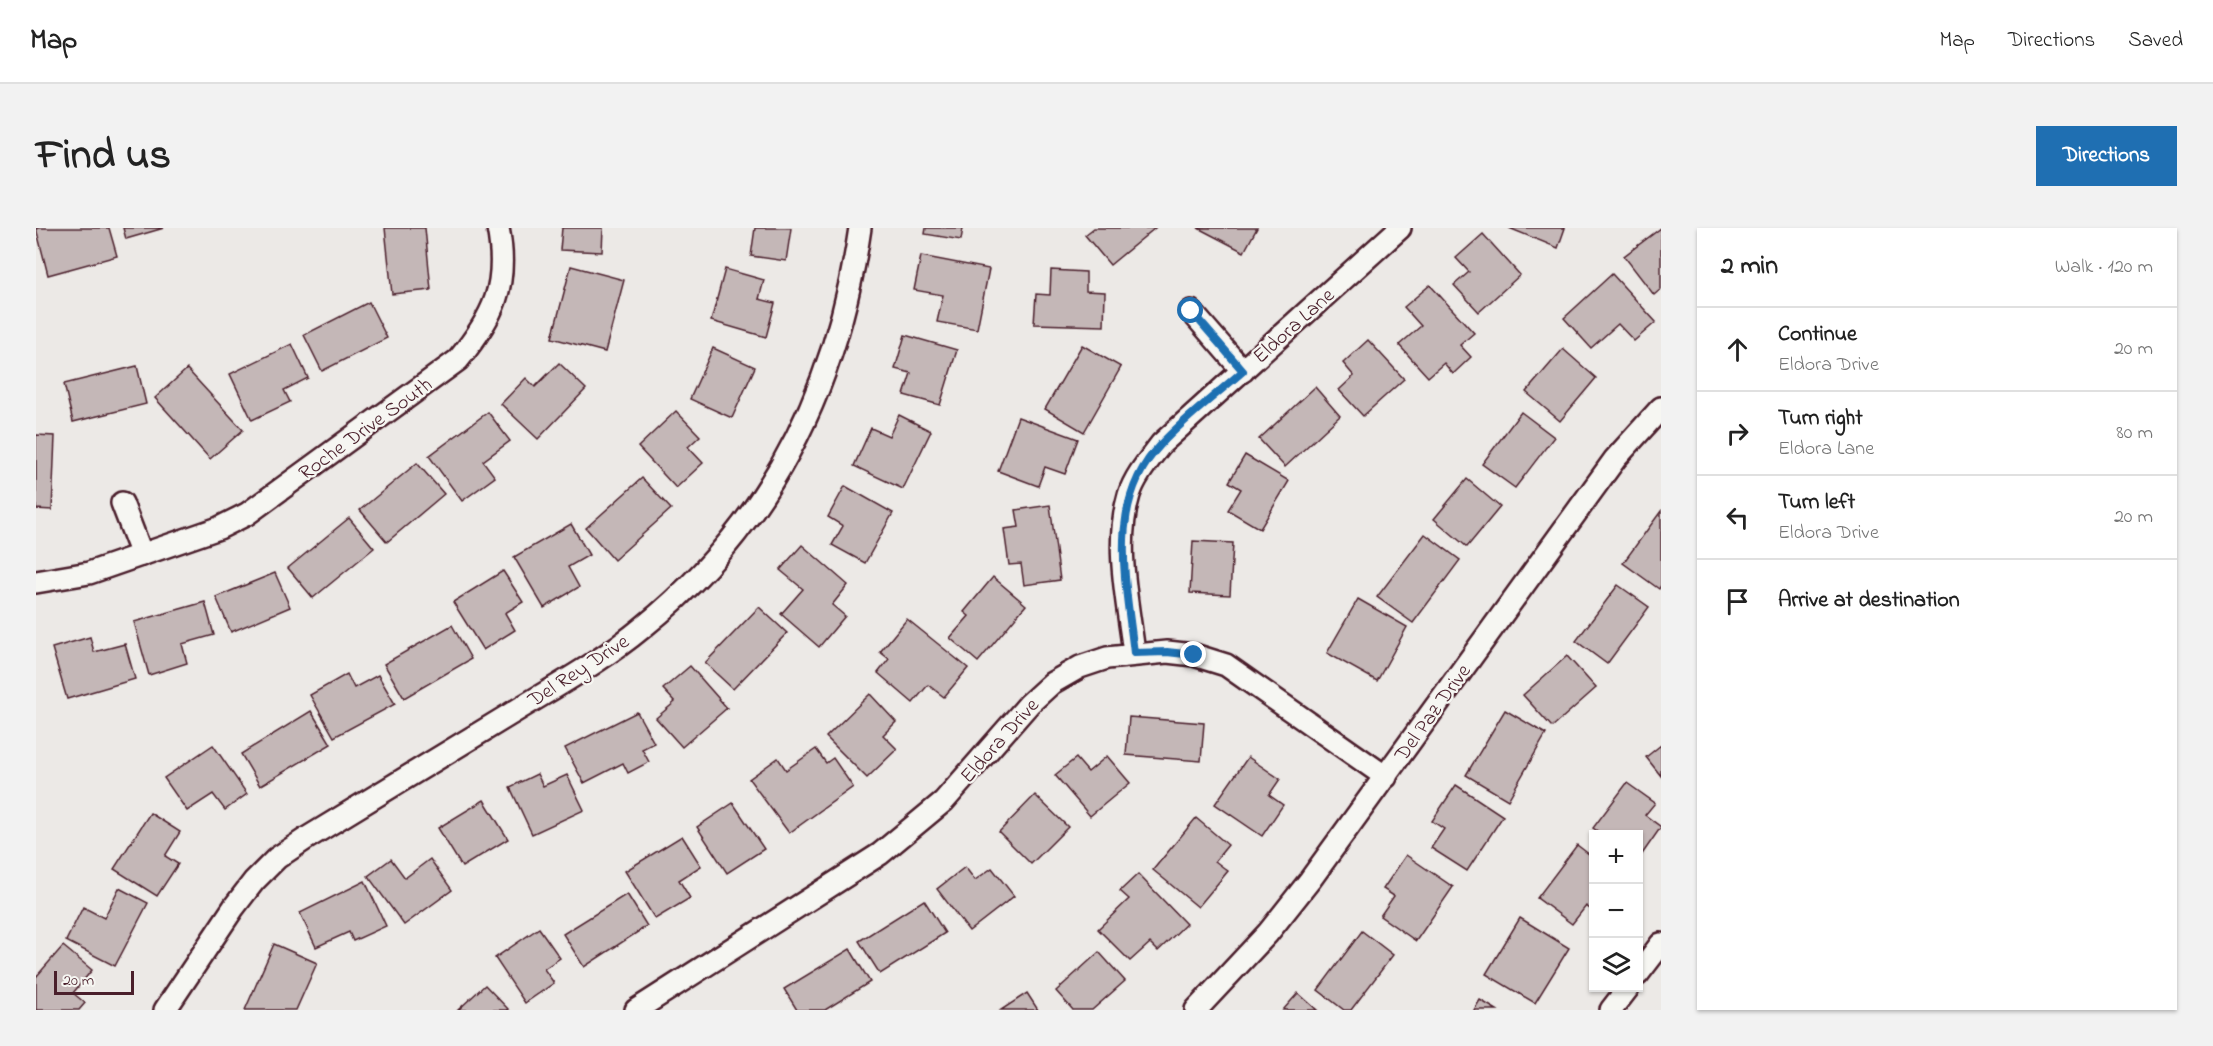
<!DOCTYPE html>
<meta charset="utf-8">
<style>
:root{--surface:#fff;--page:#f2f2f2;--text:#222;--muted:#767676;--line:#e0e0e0;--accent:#1f6fb2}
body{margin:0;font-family:"Indie Flower",sans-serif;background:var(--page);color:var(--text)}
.controls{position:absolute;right:18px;bottom:18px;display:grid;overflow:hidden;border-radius:0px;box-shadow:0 2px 4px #0004}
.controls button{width:54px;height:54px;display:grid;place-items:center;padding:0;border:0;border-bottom:2px solid var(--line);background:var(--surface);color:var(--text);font:30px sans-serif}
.scale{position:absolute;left:18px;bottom:15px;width:80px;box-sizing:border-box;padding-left:6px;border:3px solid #4a1f2b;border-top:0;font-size:16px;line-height:21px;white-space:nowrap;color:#4a1f2b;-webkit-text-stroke:4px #f6f6f2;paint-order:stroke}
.stop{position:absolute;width:18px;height:18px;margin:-14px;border:4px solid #1f6fb2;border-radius:50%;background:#fff}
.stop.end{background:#1f6fb2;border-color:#fff;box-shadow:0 2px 6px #0008}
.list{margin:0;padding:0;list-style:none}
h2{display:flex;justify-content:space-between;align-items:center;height:78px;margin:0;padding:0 24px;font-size:26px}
h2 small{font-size:20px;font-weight:400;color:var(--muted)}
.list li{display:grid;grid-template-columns:39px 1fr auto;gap:18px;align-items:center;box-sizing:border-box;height:84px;padding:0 24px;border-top:2px solid var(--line)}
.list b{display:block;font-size:22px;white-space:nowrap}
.list p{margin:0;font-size:20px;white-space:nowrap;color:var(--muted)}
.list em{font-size:20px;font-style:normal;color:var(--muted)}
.icon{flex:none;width:33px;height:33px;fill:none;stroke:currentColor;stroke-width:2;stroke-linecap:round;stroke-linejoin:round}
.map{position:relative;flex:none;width:1625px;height:782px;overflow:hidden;border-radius:0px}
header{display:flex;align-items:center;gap:36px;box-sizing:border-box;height:84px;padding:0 30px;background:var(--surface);border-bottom:2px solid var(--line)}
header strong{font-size:28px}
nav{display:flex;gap:33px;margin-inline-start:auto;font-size:21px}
.intro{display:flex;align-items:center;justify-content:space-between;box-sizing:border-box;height:144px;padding:0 36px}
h1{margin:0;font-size:42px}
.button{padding:15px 27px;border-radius:0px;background:var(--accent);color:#fff;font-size:21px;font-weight:700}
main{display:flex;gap:36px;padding:0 36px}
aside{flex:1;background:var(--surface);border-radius:0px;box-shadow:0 2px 4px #0004}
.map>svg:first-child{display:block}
</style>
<header>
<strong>Map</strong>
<nav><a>Map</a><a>Directions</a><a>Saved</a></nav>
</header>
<div class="intro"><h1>Find us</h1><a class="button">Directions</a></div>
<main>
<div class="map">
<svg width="1625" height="782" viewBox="0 0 1625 782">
<rect width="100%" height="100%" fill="#ece9e6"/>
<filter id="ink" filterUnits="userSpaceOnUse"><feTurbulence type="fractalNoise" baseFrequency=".0167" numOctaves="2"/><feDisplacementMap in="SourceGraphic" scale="12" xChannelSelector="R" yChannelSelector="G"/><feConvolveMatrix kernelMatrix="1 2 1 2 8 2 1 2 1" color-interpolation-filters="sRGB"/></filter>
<g filter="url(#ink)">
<g fill="#c4b7b7" stroke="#4a1f2b" stroke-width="1.5">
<path d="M0,0H73L81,28L12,47Z"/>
<path d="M87,0H128L90,11Z"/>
<path d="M349,0H389L395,62L356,66Z"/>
<path d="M526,0H567L566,24L524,22Z"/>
<path d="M719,0H755L750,33L715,28Z"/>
<path d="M890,0H927L925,12L889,6Z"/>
<path d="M1058,0H1119L1074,37L1049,7Z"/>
<path d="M1162,0H1221L1208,24Z"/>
<path d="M1473,0H1529L1522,20Z"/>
<path d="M1625,0V61L1618,67L1588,28Z"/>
<path d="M1447,6L1484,47L1443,84L1418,57L1433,44L1420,30Z"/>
<path d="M885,28L953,41L941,101L901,94L907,67L878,62Z"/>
<path d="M535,38L588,52L569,124L516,110Z"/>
<path d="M689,41L728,52L723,71L739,75L730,109L675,93Z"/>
<path d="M1015,42L1050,44V63L1069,64L1068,98L998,96L1000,66L1014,67Z"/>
<path d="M1576,46L1620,94L1598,113L1582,96L1555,120L1528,90Z"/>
<path d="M1394,57L1438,105L1424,117L1435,129L1417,146L1408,135L1392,149L1363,117L1385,98L1368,79Z"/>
<path d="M333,74L351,110L286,143L268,107Z"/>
<path d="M869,107L921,122L904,177L868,167L875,145L859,141Z"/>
<path d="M1332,112L1368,151L1327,188L1303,162L1318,148L1307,135Z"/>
<path d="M256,116L272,150L248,162L254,174L216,192L194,146Z"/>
<path d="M1046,117L1085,139L1048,204L1009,181Z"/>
<path d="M677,120L719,139L696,190L654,171Z"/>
<path d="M1527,121L1560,150L1524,193L1490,164Z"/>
<path d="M523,135L550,161L502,211L465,176L490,150L499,159Z"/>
<path d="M101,138L110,176L37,194L28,156Z"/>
<path d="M151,141L207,202L174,231L119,170Z"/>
<path d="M1279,159L1304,188L1249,239L1223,211Z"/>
<path d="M640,183L664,208L652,219L667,235L640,260L602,219Z"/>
<path d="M452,184L474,213L447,233L459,249L426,273L393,228Z"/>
<path d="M1485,184L1518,209L1479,260L1446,236Z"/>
<path d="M863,187L895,203L867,261L818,238L835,200L853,208Z"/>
<path d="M982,189L1042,211L1029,246L1009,239L1002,258L962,243Z"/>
<path d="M0,207L19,208L16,282L0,281Z"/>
<path d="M1209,227L1253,253L1224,301L1192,282L1205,261L1193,254Z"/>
<path d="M381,235L408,266L351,314L324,282Z"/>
<path d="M606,250L635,281L578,332L550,300Z"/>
<path d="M1431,251L1464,279L1431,319L1398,291Z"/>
<path d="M809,258L857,285L829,335L796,317L807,298L792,289Z"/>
<path d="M1014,277L1024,352L988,357L985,336L973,337L968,301L983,299L980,282Z"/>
<path d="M1625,283V357L1623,361L1587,335Z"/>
<path d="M313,290L338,320L277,370L252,340Z"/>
<path d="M535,296L553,327L532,339L543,359L508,380L478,329Z"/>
<path d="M1389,306L1424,332L1377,395L1341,369Z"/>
<path d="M1157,313L1197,315L1194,367L1154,365Z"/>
<path d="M766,317L812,357L796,377L809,388L783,419L745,386L767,361L744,342Z"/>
<path d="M467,343L487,374L469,385L479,402L447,422L417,374Z"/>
<path d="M239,345L254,379L195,404L180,369Z"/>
<path d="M957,349L990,377L942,434L914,410L933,388L928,384Z"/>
<path d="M1582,357L1613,379L1571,436L1540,413Z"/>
<path d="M1322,371L1371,399L1341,453L1291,425Z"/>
<path d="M169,374L178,407L146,416L151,435L113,447L98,394Z"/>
<path d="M723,379L751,405L697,461L669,435Z"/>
<path d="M871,391L932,440L908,469L892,457L877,475L842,445L853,431L844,424Z"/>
<path d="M416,397L435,431L368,470L348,436Z"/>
<path d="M54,409L58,424L89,416L99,451L31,471L16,420Z"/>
<path d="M1531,428L1560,460L1516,499L1487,467Z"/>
<path d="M654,438L691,480L646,519L620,490L639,474L627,461Z"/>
<path d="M311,446L318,460L342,447L359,476L298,509L274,467Z"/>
<path d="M834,466L860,494L847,507L861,521L831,550L790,509Z"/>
<path d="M1469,482L1510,506L1472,572L1430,547Z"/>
<path d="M275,483L295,516L224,558L205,526Z"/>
<path d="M601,484L618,515L606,521L613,534L592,545L587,535L548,555L529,520Z"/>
<path d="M1093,489L1168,495L1165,533L1090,527Z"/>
<path d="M177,517L211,566L189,582L177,566L151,583L128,550Z"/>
<path d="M1625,517V548L1610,529Z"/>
<path d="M780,521L790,535L797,530L817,559L753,605L713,551L742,530L750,542Z"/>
<path d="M1071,528L1094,555L1054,588L1019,547L1040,530L1052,544Z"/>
<path d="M1212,529L1244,551L1233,567L1247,577L1226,608L1179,576Z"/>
<path d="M501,546L507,558L531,547L548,582L496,606L474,559Z"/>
<path d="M1591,555L1619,575L1609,587L1625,599L1602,632V606H1566L1557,600Z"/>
<path d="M1420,557L1467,588L1431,643L1395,620L1408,601L1396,593Z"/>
<path d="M999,567L1032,599L995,636L963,604Z"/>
<path d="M448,572L472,611L426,639L402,600Z"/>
<path d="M697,575L728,621L691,645L661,599Z"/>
<path d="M114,585L144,604L129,628L142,636L121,668L78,641Z"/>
<path d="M1160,590L1192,617L1179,633L1192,643L1162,679L1117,642Z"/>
<path d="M646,608L665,638L643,652L654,670L619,691L589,643Z"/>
<path d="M1541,617L1558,630V684L1550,678L1536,696L1501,670Z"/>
<path d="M1370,627L1417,659L1380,713L1344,688L1358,668L1347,661Z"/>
<path d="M355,631L369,650L394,631L416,662L368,697L332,648Z"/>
<path d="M929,639L939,652L956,640L978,668L933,703L901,661Z"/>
<path d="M1102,646L1150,696L1122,723L1114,715L1094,733L1062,701L1093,671L1084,663Z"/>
<path d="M329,653L350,698L317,713L313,704L280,719L264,685Z"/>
<path d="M83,660L112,675L79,738L30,713L47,679L68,690Z"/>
<path d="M591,666L611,698L548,739L527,706Z"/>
<path d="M888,672L909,705L844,746L823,713Z"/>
<path d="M1484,690L1533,720L1499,775L1450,746Z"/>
<path d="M503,700L524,730L508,741L518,755L489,775L459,730Z"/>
<path d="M1326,703L1357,727L1315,782H1308L1282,762Z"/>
<path d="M238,716L281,735L260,782H209Z"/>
<path d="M27,718L56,742L37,765L49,775L43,782H0V749Z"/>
<path d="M814,721L834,754L789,782H761L748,761Z"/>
<path d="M1063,724L1089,753L1056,782H1037L1020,763Z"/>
<path d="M449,757L473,782H422Z"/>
<path d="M991,765L1002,782H965Z"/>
<path d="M1262,765L1281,782H1247Z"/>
<path d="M1444,772L1461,782H1438Z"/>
</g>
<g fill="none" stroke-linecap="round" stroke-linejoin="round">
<defs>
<g id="street">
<path d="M1155,83L1207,143"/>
<path d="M86,275L106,327"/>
<path d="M0,354L53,345L183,300L211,286L422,132C458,88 473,57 462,0"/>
<path d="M1098,425C1092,375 1078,317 1093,267C1099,248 1113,232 1125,216L1364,0"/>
<path d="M1602,746L1625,716"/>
<path d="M129,782L198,679L218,653L241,630L271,610C338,569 405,528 473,487C518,459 565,434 606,400C734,297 801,160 824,0"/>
<path d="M600,782L844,626L908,573L993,476L1016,455L1044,439L1071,430L1131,424L1158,427L1190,437L1350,549"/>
<path d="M1160,782L1232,705L1274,652L1579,231L1625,180"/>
<path d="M1575,782L1592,760"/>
</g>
</defs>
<use href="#street" stroke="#4a1f2b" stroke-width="26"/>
<use href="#street" stroke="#f6f6f2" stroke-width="21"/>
</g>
</g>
<g fill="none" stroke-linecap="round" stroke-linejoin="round" filter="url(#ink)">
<path stroke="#1f6fb2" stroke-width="8" d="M1155,83L1207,143C1180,167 1149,190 1125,216C1070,274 1090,353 1098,425L1131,424L1158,427"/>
</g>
<g text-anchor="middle" stroke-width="4.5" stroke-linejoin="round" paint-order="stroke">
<g font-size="21" fill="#4a1f2b" stroke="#f6f6f2">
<text transform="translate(1257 97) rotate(-42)" y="7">Eldora Lane</text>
<text transform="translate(329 200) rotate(-36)" y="7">Roche Drive South</text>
<text transform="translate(542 442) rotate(-33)" y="7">Del Rey Drive</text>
<text transform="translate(1396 484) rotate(-54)" y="7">Del Paz Drive</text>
<text transform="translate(963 512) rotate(-48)" y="7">Eldora Drive</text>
</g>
</g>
</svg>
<div class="controls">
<button>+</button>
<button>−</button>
<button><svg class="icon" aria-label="layers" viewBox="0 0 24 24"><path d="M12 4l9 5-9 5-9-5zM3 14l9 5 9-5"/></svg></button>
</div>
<div class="scale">20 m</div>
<div class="stop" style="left:1155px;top:83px"></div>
<div class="stop end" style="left:1158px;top:427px"></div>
</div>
<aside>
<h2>2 min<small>Walk · 120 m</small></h2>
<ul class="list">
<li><svg class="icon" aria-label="ahead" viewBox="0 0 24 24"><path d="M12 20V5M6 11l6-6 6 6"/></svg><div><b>Continue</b><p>Eldora Drive</p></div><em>20 m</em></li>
<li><svg class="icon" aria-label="right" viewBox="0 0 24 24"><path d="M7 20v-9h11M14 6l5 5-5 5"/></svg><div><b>Turn right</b><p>Eldora Lane</p></div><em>80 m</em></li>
<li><svg class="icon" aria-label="left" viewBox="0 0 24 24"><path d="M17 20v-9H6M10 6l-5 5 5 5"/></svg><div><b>Turn left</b><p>Eldora Drive</p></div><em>20 m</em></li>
<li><svg class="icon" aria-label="arrive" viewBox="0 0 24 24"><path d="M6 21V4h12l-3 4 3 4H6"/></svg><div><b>Arrive at destination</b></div></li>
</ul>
</aside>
</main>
